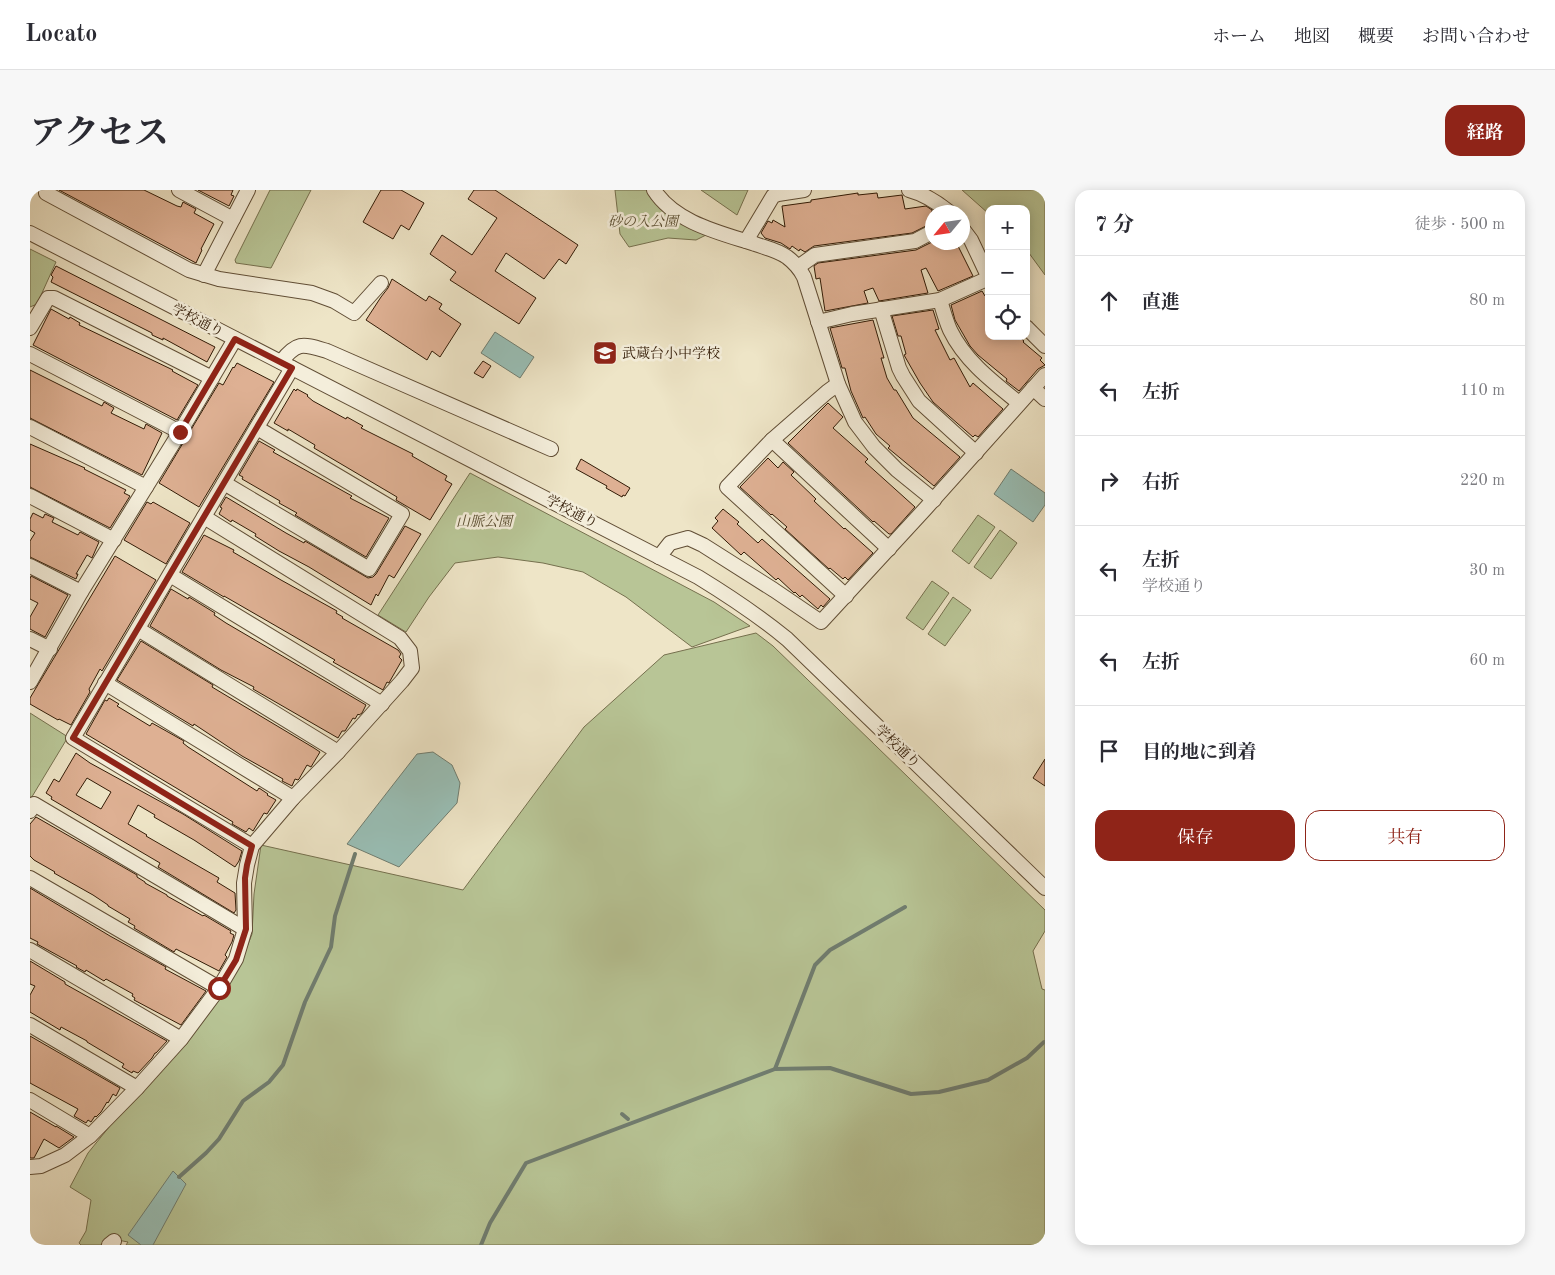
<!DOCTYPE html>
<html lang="ja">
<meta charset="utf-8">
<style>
:root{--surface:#fff;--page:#f7f7f7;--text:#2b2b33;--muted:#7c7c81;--line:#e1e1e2;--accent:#8f2418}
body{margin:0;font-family:"Old Standard TT","Noto Serif JP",serif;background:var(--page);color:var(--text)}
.controls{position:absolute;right:15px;top:15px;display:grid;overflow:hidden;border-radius:10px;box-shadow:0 2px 12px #0003}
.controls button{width:45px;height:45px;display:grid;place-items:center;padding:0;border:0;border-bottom:1px solid var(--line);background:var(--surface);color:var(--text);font:25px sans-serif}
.compass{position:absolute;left:895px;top:15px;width:45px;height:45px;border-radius:50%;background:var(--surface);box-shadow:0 2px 12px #0003;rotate:241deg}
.stop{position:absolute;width:15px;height:15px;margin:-11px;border:4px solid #8f2418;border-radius:50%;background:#fff}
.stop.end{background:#8f2418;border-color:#fff;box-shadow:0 1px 5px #0008}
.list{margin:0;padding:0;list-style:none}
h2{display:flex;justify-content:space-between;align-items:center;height:65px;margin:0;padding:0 20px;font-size:21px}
h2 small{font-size:16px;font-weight:400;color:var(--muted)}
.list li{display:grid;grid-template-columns:32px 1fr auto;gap:15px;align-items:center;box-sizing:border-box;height:90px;padding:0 20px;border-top:1px solid var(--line)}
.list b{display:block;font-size:19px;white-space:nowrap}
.list p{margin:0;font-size:16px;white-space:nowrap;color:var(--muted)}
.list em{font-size:16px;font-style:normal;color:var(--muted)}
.actions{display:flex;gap:10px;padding:15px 20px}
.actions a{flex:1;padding:11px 0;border:1px solid var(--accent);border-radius:15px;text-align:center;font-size:18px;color:var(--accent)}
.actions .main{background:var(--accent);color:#fff}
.icon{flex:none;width:28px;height:28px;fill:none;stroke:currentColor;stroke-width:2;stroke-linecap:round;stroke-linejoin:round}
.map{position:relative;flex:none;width:1015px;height:1055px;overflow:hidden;border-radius:15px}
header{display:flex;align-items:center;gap:30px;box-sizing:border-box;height:70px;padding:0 25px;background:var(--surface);border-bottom:1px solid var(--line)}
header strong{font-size:24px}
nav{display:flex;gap:28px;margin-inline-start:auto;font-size:18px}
.intro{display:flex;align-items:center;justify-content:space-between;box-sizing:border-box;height:120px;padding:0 30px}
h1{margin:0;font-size:35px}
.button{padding:12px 22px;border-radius:15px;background:var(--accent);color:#fff;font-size:18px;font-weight:700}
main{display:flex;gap:30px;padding:0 30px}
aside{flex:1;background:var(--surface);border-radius:15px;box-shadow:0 2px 12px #0003}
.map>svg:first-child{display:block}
</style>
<header>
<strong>Locato</strong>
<nav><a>ホーム</a><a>地図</a><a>概要</a><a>お問い合わせ</a></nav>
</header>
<div class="intro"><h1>アクセス</h1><a class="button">経路</a></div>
<main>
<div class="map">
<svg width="1015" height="1055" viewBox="0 0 1015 1055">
<rect width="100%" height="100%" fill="#eee5c7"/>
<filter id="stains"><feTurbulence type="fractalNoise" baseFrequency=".004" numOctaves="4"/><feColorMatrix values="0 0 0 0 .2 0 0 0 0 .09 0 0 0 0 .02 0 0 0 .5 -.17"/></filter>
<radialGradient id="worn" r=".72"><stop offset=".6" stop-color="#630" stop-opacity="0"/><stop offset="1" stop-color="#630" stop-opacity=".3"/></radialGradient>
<g fill="#b8c596" stroke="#75704e">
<path d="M240,0H281L241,78L206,73L205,70Z"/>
<path d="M585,0H618L676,45L666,50L638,48L599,57L590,44Z"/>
<path d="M671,0H718L707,25Z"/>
<path d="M932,0H1015V85L996,59V19H959V24Z"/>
<path d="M0,59L26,72L7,114L0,117Z"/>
<path d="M440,283L684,412L720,436L662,457L596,407L553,382L513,373L468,367L425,373L399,407L376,442L348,425Z"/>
<path d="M948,325L965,337L939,374L922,361Z"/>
<path d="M970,340L987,353L961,389L944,377Z"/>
<path d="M902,391L919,403L893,440L876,428Z"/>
<path d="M923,407L941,420L915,456L898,444Z"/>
<path d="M726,443L743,456L1015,720V741L1003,761L1012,799L1015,800V1055H96L98,1052L77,1048L71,1055H51L49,1053L56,1041L61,1010L40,997L58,963L92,921L157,853L212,770L222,744L224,704L231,655L433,700L554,537L634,465Z"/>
<path d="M0,523L38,547L0,610Z"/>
</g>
<g fill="#99bfb6" stroke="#707d70">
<path d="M465,142L504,167L490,188L451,163Z"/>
<path d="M981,279L1015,303V315L1003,332L964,304Z"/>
<path d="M403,562L422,575L430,593L427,613L369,677L317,654L387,564Z"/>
<path d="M143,981L156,994L123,1055H111L98,1045Z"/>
</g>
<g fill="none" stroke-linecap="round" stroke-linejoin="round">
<g stroke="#707d70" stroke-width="4">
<path d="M745,879L785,775L800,760L875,717"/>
<path d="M592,924L598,929"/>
<path d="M149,987L176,963L189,949L213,911L239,892L253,875L275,812L301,757L305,726L325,664"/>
<path d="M451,1055L460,1033L496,973L745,879L800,878L881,904L909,902L958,890L997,868L1014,852"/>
</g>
</g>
<g fill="#deb093" stroke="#321b06" fill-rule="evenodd">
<path d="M29,0H114L147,16L151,17L153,12L166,19L164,23L184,34L171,59L172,60L166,73Z"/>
<path d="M168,0H203L201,5L204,6L199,16Z"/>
<path d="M351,0H371L394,13L379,40L371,35L363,49L333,32Z"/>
<path d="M444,0H465L548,55L536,74L529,69L514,89L476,63L465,81L506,108L489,134L420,90L426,82L400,64L412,45L442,65L467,28L438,9Z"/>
<path d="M828,3V5L847,3L848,8L872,5L875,19L896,16L902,20V33L882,43L784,56L775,62L770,59L769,61L762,56L760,59L751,53L735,48L731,43L738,31L742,33L743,30L755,37L752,16L781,12V10Z"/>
<path d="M902,52H926L943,86L908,101L896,78L891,80L898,103L849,111L843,98L834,101L838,113L795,121L790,88L786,89L784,76L788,73L886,60Z"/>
<path d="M26,76L185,157L177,172L133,148V150L122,145V143L21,92L23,87L21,85Z"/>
<path d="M362,89L396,111L399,106L412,114L409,119L431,134L410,167L402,161L397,170L336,130L351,107L358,98Z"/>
<path d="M952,101L955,106L959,104V146H988L994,151L993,152L1012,168L1010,170L1015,175L1008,179L989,201L976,191L977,189L948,165L940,156L925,130L921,115Z"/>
<path d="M21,119L39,129L40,127L50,133L49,135L143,180L142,181L168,195L147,230L3,155Z"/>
<path d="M903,120L909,139L905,140L920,170L924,168L940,197L943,193L973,219L948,247L945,245L943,247L903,212L890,193L874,165L876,164L871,146H868L862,126Z"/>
<path d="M843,130L854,168H851L857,188L864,200H866L883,228L930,267L904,296L858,258L860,256L846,244L835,227L833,228L821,201L815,178H812L800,138Z"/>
<path d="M453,171L461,176L453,188L444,183Z"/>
<path d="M207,173L244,192L169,317L129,293L189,193L193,195L203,177L204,178Z"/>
<path d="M0,180L72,216L74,212L84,218L81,223L114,239L116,234L132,243L112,285L0,228Z"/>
<path d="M264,199L266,201L267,199L278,205L277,206L283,211L316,229L317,227L333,236L331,238L383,264L382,266L417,286L415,290L422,294L400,330L366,310L367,307L284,258L285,255L258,239V241L244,233Z"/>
<path d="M798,213L813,227L803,238L838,269L835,272L885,317L861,344H859L844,331L843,332L758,253Z"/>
<path d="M229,251L245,260L243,262L322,306L320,308L359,328L336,367L265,325L267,323L249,313L250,311L212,289L213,287L209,285Z"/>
<path d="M0,254L55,278L54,279L96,300L94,303L100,306L80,338L0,297Z"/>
<path d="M738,268L748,278L753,272L764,282L761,285L786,309L784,311L814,339L815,338L843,363L818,390L815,387L813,389L800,378L799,379L755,339L757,337L742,324L741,325L710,297Z"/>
<path d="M551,269L600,298L595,306L593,305L592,307L576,298L577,296L546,279Z"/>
<path d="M196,307L256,343L274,353L275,351L338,388L343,387L346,384L375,336L391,344L364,388L359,385L348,406L346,404L341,415L279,377L249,361L225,346L226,344L202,330L201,332L189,324L192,318L190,317Z"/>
<path d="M117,312L121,314L123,312L160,333L136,374L94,350Z"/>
<path d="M693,319L709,332L707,334L728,353L732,349L800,409L793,417L791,415L788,419L772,405L770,407L765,402L764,403L748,388L746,390L714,362L711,365L682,338L688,331L685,328Z"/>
<path d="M3,323L13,328L15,324L24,328L22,332L48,345L50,342L69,352L62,368L57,365L46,384H48L46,389L0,367V351L5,343L0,340V329Z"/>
<path d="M174,345L204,360L203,362L251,390L307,421L306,423L313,427L312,428L368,460L371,464L369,467L372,470L360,491L359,493L357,492L353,500L335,490L303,472L305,470L194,406V407L152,382Z"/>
<path d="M85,366L126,390L72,481L70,479L59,499L60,502L41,535L29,529L28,530L0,514V508Z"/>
<path d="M1,386L38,405L15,447L0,439V427L8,413L0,409V389Z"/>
<path d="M141,399L158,409L159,407L185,423L184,425L196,433L336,515L332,523L329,525L328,524L325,529L323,528L315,541H312L308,548L223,499L224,497L191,480L120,436Z"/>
<path d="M111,451L183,495L182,497L284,558L290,562L281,577L277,575L269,589L268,590L265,589L262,596L252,591L253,589L212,566L164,534L163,536L87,490Z"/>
<path d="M79,508L89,514L87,516L120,536L122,533L154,551L153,553L158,557L227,601L229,598L238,604L237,605L246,610L237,624L234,623L223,641L219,638L216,642L202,634L203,632L56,544L75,510L77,511Z"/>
<path d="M46,563L60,573L153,624L212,661L209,671L205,677L164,650L124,627L125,625L108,615L98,634L117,645L116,646L189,688L187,692L205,703L206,720L204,723L128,677L130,673L21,609L22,607L16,603L24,589L29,592ZM57,588L81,602L71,619L46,605Z"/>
<path d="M1015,569V596L1003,588Z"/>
<path d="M6,627L107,685V687L115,692V693L137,705V706L173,726L174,725L201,741L200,743L204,745L202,752L195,765L197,767L189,781L146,759L144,762L104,738L105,736L98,732L100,729L78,716V715L63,705L24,683L25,682L4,670L0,666V634Z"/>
<path d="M0,698L80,746L136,777L135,779L176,801L151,835L104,810L105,808L102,806L103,804L76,789L74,791L56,780L55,782L46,777L47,776L7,754L8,752L0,748Z"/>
<path d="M0,771L35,792V794L137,851L126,863H125L122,868L108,883L103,881L102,883L92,877L94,874L57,852V851L31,837L30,840L0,822V805L5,796L0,794Z"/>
<path d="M0,846L90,898L86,906L83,904L78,913L77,912L71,922L66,927L65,926L61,932L58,930L56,933L44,926L48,919L0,893Z"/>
<path d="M0,922L26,937V936L44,947L29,958L14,949L4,968H0Z"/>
</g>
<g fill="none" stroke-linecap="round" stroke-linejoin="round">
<defs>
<g id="minor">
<path d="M17,0L16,3L159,80L189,89L282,103L304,111L324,123L351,93"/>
<path d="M149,0L203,29"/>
<path d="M624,0C645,33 691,43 725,54C736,58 747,60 757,67C765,73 770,79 774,87L808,194L825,232L844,257L867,280L904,310"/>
<path d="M879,0C894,4 908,13 919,22"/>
<path d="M932,38L941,50L959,88"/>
<path d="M0,43L668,387C699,406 729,426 757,449L1015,698"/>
<path d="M716,51L743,6L748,4L774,0"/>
<path d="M768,77L785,65L885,51L902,42"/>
<path d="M174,85L218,0"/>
<path d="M910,110C913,120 916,131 920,140C935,171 963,192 989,213"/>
<path d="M851,119L869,178L873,186L889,211L946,263"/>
<path d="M788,132L822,124L910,110L959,88"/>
<path d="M996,137L1015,156"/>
<path d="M0,138L18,108H24L182,188"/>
<path d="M0,164L150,242"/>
<path d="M251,172C267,151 273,154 297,161L521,259"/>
<path d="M808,194L797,202L742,250L697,297L816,406"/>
<path d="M1003,198L1015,209"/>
<path d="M0,237L116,297"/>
<path d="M742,250L859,359"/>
<path d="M194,293L339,379L372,324L227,238"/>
<path d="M0,306L84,350"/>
<path d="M629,367L640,353L658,348L673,355L744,400L791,432L896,318L1015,185"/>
<path d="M0,376L51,402"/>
<path d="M140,385L352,514"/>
<path d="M108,439L308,562"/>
<path d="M0,449L20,459"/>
<path d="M0,492L51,402L150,242L205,149"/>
<path d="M75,493L263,608"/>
<path d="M0,621L4,614L215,739"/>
<path d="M222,656L43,548L262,178"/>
<path d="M0,688L189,798"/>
<path d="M0,760L151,849"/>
<path d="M0,835L107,898"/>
<path d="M0,910L60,946"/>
<path d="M0,977L11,976L35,965L60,946L107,898L151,849L189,798L206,769L215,739L214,693L217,675L222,656L263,608L308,562L372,491L382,478L380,461L370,448L174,327"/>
<path d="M79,1055L84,1051"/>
</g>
</defs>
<use href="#minor" stroke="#614e36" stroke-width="16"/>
<use href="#minor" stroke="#f4eedb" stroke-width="14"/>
</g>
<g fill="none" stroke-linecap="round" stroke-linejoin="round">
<path stroke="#8f2418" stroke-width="6" d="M150,242L205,149L262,178L43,548L222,656L217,675L215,688L216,739L206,770L189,798"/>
</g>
<defs>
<symbol id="school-square" viewBox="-11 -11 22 22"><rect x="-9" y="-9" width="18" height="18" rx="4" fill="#8f2418" stroke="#f4eedb"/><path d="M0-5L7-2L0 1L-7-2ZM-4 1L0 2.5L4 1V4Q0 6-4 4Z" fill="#fff"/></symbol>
</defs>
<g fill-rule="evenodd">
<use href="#school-square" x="561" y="149" width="28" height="28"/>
</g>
<g text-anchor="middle" stroke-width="5" stroke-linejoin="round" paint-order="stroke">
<g font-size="14" font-style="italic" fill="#5a4e31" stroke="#f4eedb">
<text x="613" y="36">砂の入公園</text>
<text x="454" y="336">山脈公園</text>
</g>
<g font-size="14" fill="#321b06" stroke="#f4eedb">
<text transform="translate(168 130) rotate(27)" y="5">学校通り</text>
<text transform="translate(542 321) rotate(27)" y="5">学校通り</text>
<text transform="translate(868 556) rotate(44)" y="5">学校通り</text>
</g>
<g font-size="14" fill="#321b06" stroke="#f4eedb" text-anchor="start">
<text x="592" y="168">武蔵台小中学校</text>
</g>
</g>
<rect width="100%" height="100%" filter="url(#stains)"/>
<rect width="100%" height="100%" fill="url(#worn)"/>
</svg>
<div class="controls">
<button>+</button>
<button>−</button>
<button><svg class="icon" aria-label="locate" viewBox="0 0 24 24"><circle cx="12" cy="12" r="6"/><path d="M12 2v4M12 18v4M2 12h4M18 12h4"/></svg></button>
</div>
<svg class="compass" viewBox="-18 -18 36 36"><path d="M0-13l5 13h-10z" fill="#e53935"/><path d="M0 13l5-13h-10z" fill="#7c7c81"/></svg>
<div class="stop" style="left:189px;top:798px"></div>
<div class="stop end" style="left:150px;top:242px"></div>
</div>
<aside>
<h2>7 分<small>徒歩 · 500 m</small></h2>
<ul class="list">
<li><svg class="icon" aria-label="ahead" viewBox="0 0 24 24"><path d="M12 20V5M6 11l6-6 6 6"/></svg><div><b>直進</b></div><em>80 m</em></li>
<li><svg class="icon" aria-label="left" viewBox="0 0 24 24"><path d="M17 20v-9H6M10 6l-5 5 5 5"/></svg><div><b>左折</b></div><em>110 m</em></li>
<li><svg class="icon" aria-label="right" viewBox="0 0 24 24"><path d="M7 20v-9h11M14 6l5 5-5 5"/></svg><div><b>右折</b></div><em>220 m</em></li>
<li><svg class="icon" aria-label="left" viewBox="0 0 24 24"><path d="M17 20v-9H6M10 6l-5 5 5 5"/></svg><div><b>左折</b><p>学校通り</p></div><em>30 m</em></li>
<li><svg class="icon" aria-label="left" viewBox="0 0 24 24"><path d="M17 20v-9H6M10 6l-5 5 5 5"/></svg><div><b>左折</b></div><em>60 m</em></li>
<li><svg class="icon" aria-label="arrive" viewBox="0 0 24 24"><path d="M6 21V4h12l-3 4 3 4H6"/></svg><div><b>目的地に到着</b></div></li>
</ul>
<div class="actions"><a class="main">保存</a><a>共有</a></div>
</aside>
</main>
